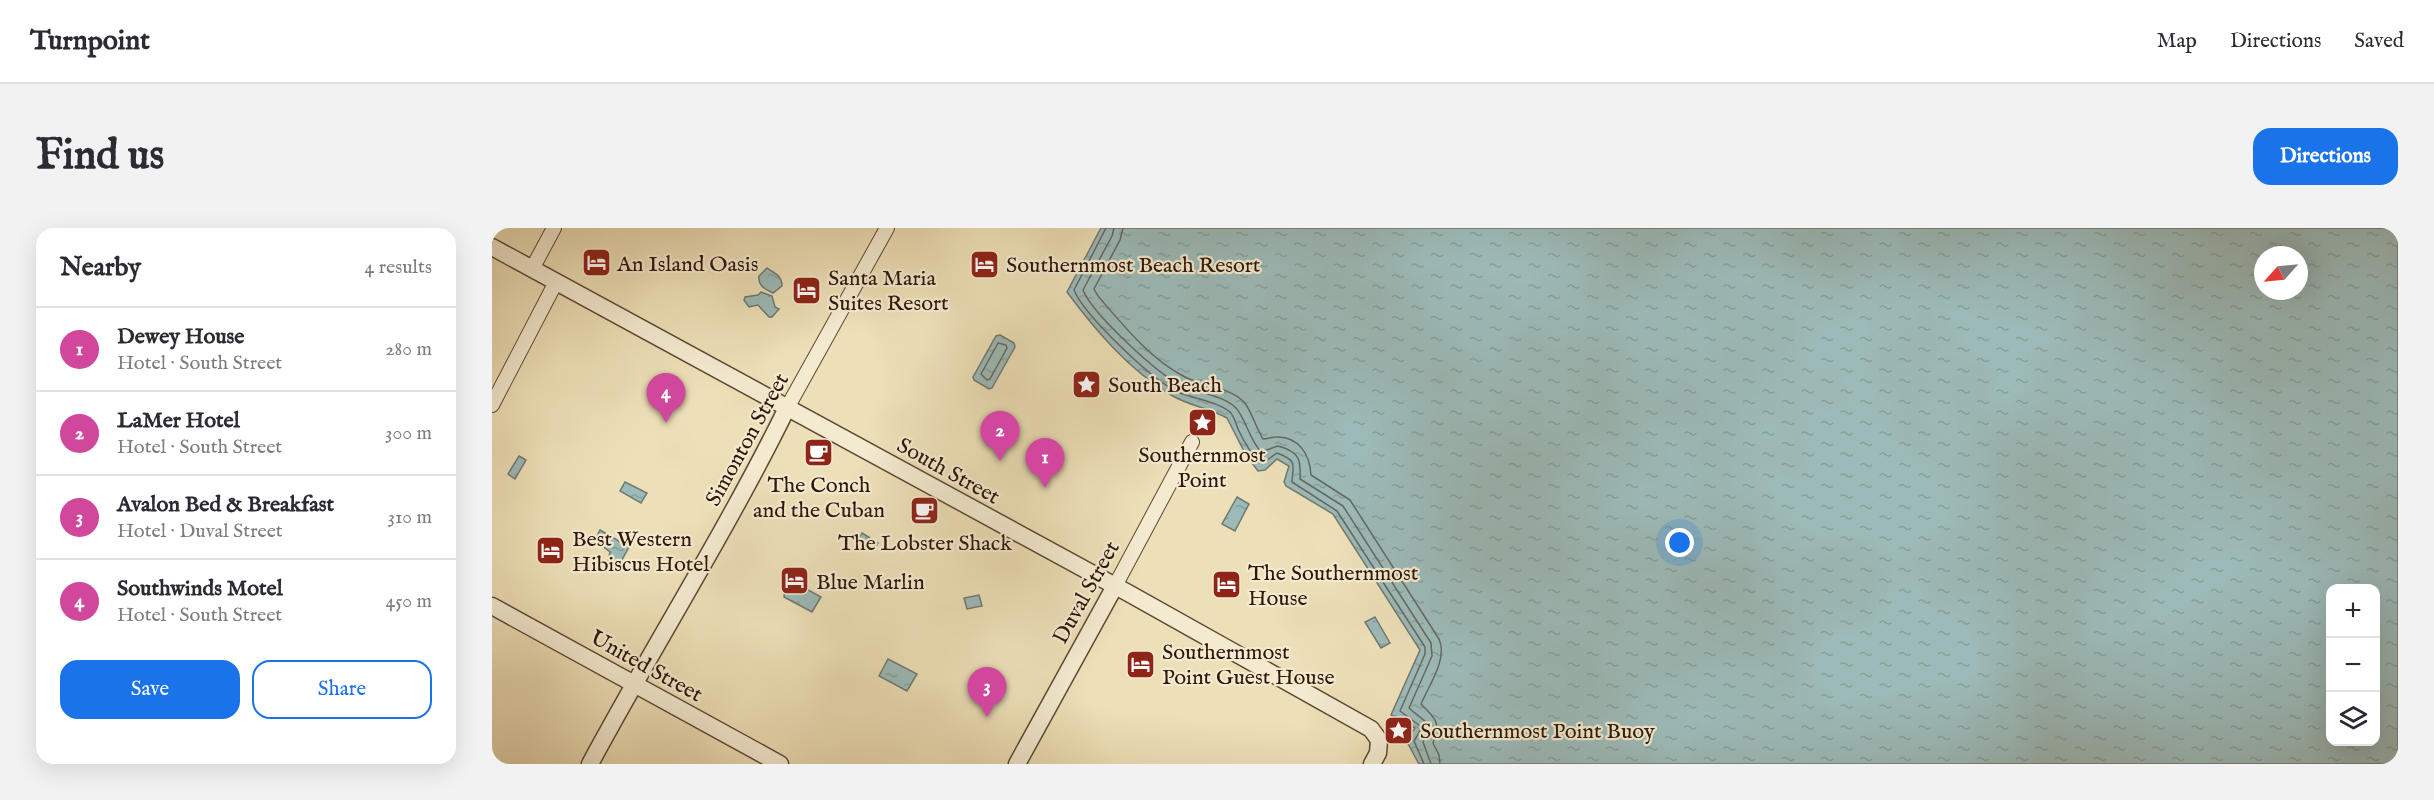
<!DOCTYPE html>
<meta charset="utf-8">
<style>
:root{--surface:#fff;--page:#f2f2f3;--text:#2b2b33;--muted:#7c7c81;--line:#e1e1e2;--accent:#1a73e8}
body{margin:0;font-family:"IM FELL English",serif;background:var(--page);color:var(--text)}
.controls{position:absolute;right:18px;bottom:18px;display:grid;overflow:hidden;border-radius:12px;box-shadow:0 6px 24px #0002}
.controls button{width:54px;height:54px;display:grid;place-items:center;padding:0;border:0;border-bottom:2px solid var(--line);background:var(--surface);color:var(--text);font:30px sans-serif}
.compass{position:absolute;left:1762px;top:18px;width:54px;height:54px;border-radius:50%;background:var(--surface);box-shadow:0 6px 24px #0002;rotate:243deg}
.you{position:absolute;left:1188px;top:315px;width:21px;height:21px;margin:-15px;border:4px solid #fff;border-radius:50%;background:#1a73e8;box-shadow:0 0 0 9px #1a73e833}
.badge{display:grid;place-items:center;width:39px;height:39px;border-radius:50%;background:var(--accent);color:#fff;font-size:20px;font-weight:700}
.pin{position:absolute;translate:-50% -50px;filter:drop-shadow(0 2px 3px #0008)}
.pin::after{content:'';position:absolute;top:32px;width:21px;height:18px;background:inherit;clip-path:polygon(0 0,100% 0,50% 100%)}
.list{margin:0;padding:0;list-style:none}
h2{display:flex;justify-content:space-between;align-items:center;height:78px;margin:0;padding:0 24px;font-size:26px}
h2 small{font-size:20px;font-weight:400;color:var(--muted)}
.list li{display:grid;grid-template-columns:39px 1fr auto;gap:18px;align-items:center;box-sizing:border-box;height:84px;padding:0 24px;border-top:2px solid var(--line)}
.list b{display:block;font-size:22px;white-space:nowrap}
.list p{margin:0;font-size:20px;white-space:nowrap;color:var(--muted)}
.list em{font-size:20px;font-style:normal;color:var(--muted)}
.actions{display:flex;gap:12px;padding:18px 24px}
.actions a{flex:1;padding:14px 0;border:2px solid var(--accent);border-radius:18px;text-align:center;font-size:21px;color:var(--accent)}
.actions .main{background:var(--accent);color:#fff}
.icon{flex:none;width:33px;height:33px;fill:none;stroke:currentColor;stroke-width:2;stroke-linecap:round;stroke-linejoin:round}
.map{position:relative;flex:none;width:1906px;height:536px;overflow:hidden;border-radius:18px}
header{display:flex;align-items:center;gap:36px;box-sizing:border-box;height:84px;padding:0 30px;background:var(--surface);border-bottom:2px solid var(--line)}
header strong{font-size:28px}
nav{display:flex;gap:33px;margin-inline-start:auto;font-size:21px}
.intro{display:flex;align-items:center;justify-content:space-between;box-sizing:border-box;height:144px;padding:0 36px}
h1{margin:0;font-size:42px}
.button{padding:15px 27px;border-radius:18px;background:var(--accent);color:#fff;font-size:21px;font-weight:700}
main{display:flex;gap:36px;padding:0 36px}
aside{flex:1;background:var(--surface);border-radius:18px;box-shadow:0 6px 24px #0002}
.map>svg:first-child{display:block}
</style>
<header>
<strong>Turnpoint</strong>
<nav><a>Map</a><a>Directions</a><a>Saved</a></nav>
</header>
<div class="intro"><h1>Find us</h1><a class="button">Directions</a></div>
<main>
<aside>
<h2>Nearby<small>4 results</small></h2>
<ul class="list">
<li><span class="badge" style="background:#d1479c">1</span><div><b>Dewey House</b><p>Hotel · South Street</p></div><em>280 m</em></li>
<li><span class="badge" style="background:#d1479c">2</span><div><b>LaMer Hotel</b><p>Hotel · South Street</p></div><em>300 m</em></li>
<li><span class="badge" style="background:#d1479c">3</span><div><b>Avalon Bed &amp; Breakfast</b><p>Hotel · Duval Street</p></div><em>310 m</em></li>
<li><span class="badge" style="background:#d1479c">4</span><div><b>Southwinds Motel</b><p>Hotel · South Street</p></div><em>450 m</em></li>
</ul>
<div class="actions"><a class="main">Save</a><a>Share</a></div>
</aside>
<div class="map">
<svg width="1906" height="536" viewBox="0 0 1906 536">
<defs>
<pattern id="water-ripples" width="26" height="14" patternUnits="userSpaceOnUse" patternTransform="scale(1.5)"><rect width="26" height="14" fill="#9cbab8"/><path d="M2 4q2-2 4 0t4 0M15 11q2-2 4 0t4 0" fill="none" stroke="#879f9d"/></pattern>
</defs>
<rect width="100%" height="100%" fill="#eddfb7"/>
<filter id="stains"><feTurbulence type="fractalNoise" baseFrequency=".00333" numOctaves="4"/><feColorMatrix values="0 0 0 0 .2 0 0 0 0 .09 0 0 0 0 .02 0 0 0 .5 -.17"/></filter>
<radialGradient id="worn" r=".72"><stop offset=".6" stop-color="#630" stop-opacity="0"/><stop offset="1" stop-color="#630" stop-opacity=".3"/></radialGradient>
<g fill="url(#water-ripples)" stroke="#707972" stroke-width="1.5" fill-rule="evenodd">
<path d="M609,0H1906V536H927L914,512L923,500L899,487L928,422L841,286L794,258L792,254L797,238L785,231L773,242L766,243L754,227L735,190C718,180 697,178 679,167C637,142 604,103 575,64ZM1771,27H1807V63H1771ZM1838,361H1884V514H1838Z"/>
<path d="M275,40C282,45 290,47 290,58L281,65C273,61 266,58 267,48Z"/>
<path d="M269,64L280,68L283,79L287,81L280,89H277L266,77L257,79L252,72L253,69L266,67Z"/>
<path d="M508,107L522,115L523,119L500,160L497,161L482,152L481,149L504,108Z"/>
<path d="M27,228L34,232L23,251L16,246Z"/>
<path d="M133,254L155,265L149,275L128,263Z"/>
<path d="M745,269L757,276L743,303L730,296Z"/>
<path d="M108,302L137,319L126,339L116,334L118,324L103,312Z"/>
<path d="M370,305L386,315L381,322L366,312Z"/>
<path d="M300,353L329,369L320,384L292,369L293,359Z"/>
<path d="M487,367L490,378L475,381L472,370Z"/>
<path d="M883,389L898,415L889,420L873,394Z"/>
<path d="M396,431L425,446L415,463L387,448Z"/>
</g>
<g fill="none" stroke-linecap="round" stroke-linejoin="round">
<g stroke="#666860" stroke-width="1.5">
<path d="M614,0L582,62C592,87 661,153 686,164C702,171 724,173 738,184C743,189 744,198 748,205C753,216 760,226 768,235H771L785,225C806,233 801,236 800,254L845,283L933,419V426L908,483L928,498V503L922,513L932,536"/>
<path d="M622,0L620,8L591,62C600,85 665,146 689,157C706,165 731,167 744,180C752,188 758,212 769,224L786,218C808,224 809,232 808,251L851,278L939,415L940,428L917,480C930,493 943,492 931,514L939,536"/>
<path d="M631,0L628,12L602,61L606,68C631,97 658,131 693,149C711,158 737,159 752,174C760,184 764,200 771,211C775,211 780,209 784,209C807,208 818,227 819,247L858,272L947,411C956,431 937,457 929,476C942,490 950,493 941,515L947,527L948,536"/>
<path d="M506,115L514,117L515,120L498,151L495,152L489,146Z"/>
</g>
<defs>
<g id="minor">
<path d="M40,41L62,0"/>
<path d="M0,177L64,54"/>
<path d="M295,180L395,0"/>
<path d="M623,358L700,214"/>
</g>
<g id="tertiary">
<path d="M0,19L638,366L879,501L887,512L886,525L880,536"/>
<path d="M0,378L288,536"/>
<path d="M98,536C162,417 235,302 295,180"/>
<path d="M525,536L623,358"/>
</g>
</defs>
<use href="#minor" stroke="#5e4934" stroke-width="16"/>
<use href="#tertiary" stroke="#5e4934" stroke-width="19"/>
<use href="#minor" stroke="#f3ead0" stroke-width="14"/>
<use href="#tertiary" stroke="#f3ead0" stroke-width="16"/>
</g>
<defs>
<symbol id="hotel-square" viewBox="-11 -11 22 22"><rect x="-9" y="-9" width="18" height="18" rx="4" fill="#8f2418" stroke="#f3ead0"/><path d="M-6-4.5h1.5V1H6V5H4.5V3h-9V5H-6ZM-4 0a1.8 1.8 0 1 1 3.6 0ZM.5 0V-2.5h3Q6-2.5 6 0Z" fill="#fff"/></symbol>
<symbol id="sight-square" viewBox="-11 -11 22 22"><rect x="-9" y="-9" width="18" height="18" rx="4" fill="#8f2418" stroke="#f3ead0"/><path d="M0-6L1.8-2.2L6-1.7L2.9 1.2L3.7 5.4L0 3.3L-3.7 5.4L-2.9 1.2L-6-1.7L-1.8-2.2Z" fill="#fff"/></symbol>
<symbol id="cafe-square" viewBox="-11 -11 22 22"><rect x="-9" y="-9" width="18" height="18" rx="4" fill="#8f2418" stroke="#f3ead0"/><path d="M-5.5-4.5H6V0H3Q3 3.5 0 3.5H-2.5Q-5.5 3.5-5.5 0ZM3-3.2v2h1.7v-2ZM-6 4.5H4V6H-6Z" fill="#fff"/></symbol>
</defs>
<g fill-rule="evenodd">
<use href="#hotel-square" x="88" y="18" width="33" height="33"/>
<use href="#hotel-square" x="476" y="20" width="33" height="33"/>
<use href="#hotel-square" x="298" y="46" width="33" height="33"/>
<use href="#sight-square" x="578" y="140" width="33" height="33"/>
<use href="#sight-square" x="694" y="178" width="33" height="33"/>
<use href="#cafe-square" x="310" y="208" width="33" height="33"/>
<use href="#cafe-square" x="416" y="266" width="33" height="33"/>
<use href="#hotel-square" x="42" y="306" width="33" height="33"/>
<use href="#hotel-square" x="286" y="336" width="33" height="33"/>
<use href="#hotel-square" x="718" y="340" width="33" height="33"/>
<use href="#hotel-square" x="632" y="420" width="33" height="33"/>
<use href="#sight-square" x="890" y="486" width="33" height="33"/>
</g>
<g text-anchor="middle" stroke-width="4.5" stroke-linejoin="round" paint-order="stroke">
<g font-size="22" fill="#2f1708" stroke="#f3ead0" text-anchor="start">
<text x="125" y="43">An Island Oasis</text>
<text x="514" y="44">Southernmost Beach Resort</text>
<text x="336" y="57">Santa Maria<tspan x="336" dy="25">Suites Resort</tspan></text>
<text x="616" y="164">South Beach</text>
<text x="710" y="234" text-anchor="middle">Southernmost<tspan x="710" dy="25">Point</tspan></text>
<text x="327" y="264" text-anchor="middle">The Conch<tspan x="327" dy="25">and the Cuban</tspan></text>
<text x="80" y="318">Best Western<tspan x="80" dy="25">Hibiscus Hotel</tspan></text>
<text x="433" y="322" text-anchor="middle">The Lobster Shack</text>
<text x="756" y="352">The Southernmost<tspan x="756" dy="25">House</tspan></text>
<text x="324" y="361">Blue Marlin</text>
<text x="670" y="431">Southernmost<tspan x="670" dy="25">Point Guest House</tspan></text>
<text x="928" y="510">Southernmost Point Buoy</text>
</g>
<g font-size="22" fill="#2f1708" stroke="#f3ead0">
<text transform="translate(254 211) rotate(-61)" y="8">Simonton Street</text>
<text transform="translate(457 242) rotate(29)" y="8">South Street</text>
<text transform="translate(593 364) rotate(-61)" y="8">Duval Street</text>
<text transform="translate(155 437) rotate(29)" y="8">United Street</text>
</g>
</g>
<rect width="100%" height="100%" filter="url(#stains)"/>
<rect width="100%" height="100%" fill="url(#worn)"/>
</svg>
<div class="controls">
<button>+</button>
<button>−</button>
<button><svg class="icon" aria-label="layers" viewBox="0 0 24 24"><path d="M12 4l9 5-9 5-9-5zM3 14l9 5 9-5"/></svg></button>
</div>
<svg class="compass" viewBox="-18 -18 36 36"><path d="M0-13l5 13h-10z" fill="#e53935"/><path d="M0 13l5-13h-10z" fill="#7c7c81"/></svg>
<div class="you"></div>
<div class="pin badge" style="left:553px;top:260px;background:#d1479c">1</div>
<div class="pin badge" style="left:508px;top:233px;background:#d1479c">2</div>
<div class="pin badge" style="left:495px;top:489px;background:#d1479c">3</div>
<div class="pin badge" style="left:174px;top:195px;background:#d1479c">4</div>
</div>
</main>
